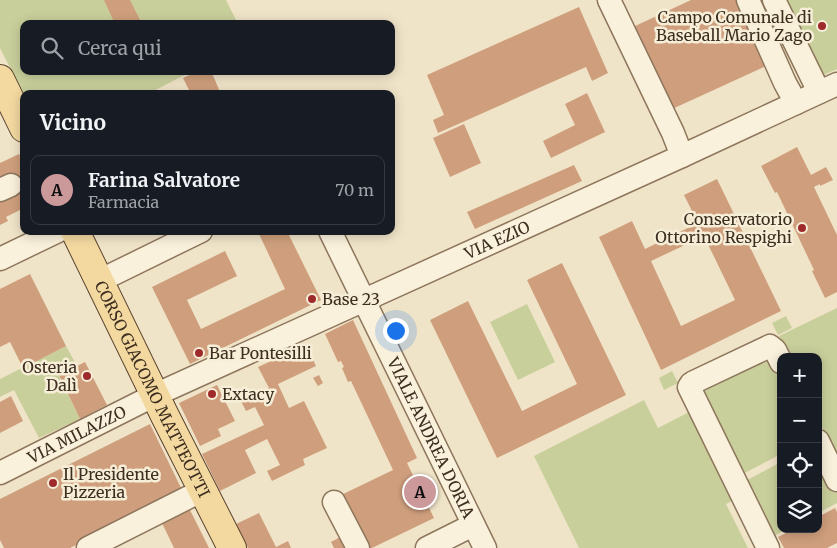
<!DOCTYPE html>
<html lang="it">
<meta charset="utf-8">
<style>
:root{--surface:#171b24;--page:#20242c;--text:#f1f3f6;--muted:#9ea1a6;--line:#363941;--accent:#cc999b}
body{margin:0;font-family:Merriweather,serif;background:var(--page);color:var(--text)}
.controls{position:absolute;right:15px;bottom:15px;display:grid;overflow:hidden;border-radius:10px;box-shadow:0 2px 12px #0003}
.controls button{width:45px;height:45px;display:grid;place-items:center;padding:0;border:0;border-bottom:1px solid var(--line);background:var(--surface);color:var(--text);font:25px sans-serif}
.you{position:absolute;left:395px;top:330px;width:18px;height:18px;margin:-12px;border:4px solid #fff;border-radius:50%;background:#1a73e8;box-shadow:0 0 0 8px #1a73e833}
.badge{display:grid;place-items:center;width:32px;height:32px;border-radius:50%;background:var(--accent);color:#111;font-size:16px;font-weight:700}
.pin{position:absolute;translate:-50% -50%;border:2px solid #fff;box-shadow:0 1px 5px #0006}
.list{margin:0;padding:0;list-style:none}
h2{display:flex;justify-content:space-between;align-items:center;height:65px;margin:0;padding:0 20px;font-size:21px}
h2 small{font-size:16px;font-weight:400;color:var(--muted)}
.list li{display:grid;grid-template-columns:32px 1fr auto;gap:15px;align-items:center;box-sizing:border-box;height:70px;margin:0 10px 10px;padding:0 10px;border:1px solid var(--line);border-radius:10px}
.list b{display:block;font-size:19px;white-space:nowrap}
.list p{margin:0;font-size:16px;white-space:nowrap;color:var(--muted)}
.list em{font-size:16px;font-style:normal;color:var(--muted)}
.icon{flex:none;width:28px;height:28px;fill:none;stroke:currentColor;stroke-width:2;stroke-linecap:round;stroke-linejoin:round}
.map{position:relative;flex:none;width:837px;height:548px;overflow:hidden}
.search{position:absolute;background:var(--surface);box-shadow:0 2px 12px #0003;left:20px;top:20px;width:375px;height:55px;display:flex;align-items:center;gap:12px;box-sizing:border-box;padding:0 18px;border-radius:10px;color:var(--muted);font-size:19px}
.panel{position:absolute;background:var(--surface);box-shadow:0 2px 12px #0003;left:20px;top:90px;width:375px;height:145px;border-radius:10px}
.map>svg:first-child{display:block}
</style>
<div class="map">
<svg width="837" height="548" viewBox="0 0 837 548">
<rect width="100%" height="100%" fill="#f0e4c8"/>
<g fill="#c9cf9b">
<path d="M0,0H226L238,24H24V71H192L148,94H24V96L0,48Z"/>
<path d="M782,0H837V69L819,77Z"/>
<path d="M527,304L555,362L518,380L490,322Z"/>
<path d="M837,308V459L818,419V357H789L779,336Z"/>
<path d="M786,316L792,328L778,335L772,323Z"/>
<path d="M66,346L77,366L59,376L80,419L39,438L14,390L0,397V379Z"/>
<path d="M767,350L781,370V454L737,477L695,386Z"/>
<path d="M672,371L678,383L664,390L659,378Z"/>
<path d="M644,400L658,428L695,409L738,498L726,504L748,548H579L534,456Z"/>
<path d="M818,452L837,490V503L818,513Z"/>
<path d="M781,462V529H787L774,536L740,484Z"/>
</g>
<g fill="#cf9f7d" fill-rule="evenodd">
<path d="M104,0H130L142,24H115Z"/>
<path d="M691,0H737L766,66L670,110L633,27Z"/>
<path d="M579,7L608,73L592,81L586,67L438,133L433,120L444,115L427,75Z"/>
<path d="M198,71H211L221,94H191L183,78Z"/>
<path d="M587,93L605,132L551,158L543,141L575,125L565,104Z"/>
<path d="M464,124L481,163L450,177L433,138Z"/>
<path d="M797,147L811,175L826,167L833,180L820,186V184L814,187L837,235V292L825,298L812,271L814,270L777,192L775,193L761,166Z"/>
<path d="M19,154L24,163V208L6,217L8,221L0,225V163Z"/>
<path d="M574,165L582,181L475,229L467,212Z"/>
<path d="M717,179L781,311L661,370L599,237L632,221L645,249L698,223L684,195ZM704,236L735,300L681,326L651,261Z"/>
<path d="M265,231H287L321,300L190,364L152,287L225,251L237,276L187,300L201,329L285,289L259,234Z"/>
<path d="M562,263L626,395L497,458L430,320L468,301L522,411L577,384L527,280Z"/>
<path d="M30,274L66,346L23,368L10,342L0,347V289Z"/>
<path d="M353,320L417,458L407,463L434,518L372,548H364L339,496L393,470L351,381L348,382L342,368L344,367L341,361L338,362L325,334Z"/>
<path d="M306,345L316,366L278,384L289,408L304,401L327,448L303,459L305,465L272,481L267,471L280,465L267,439L245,450L256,473L220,491L202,454L264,425L255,407L246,411L241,401L269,388L258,367Z"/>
<path d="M85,362L107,405L80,419L59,375Z"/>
<path d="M319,375L323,383L318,386L313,378Z"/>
<path d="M217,385L235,421L218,429L221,436L200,446L179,403Z"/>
<path d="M11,396L23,421L0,433V402Z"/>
<path d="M150,424L183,492L70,548H4L0,540V499Z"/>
<path d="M189,508L209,548H174L162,523Z"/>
<path d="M835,508L837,512V543L827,548H784L778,537L794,529H818V517Z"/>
<path d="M259,513L276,547L288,541L291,548H248L236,524Z"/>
<path d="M342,536L348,548H334L331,542Z"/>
</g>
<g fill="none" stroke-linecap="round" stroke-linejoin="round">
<defs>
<g id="minor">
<path d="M609,0L673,133L682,156"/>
<path d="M748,0L785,83L796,103"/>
<path d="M774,0L819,92"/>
<path d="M0,190L11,185"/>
<path id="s1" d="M330,231L485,548"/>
<path d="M0,259L58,231"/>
<path d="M99,281L201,231"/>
<path d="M818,441L837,480"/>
<path id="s2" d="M0,473L155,395L682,156L837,84"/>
<path d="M334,502L358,548"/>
<path d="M88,548L203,490"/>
<path d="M427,548L473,525"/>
<path d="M768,548L689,387L691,384L694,382L770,346L775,350L781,362"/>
</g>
<g id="major">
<path d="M0,79L24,128"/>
<path id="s3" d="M75,231L165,416L232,548"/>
</g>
</defs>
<use href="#minor" stroke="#8d765c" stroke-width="25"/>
<use href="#major" stroke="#5b4430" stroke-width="30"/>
<use href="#minor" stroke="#faf1dc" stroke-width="22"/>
<use href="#major" stroke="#f3d9a0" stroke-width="28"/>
</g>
<g fill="#9e2a2b" stroke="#f7eed8" stroke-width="2">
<circle cx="822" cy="26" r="5"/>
<circle cx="802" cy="228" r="5"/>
<circle cx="312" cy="299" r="5"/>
<circle cx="199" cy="353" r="5"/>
<circle cx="87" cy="376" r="5"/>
<circle cx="212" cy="394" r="5"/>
<circle cx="53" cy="483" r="5"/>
</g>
<g text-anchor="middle" stroke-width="5" stroke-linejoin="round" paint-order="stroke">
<g font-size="16" fill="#3d2e20" stroke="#f7eed8" text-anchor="start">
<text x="812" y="23" text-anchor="end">Campo Comunale di<tspan x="812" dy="18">Baseball Mario Zago</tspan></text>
<text x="792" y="225" text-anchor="end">Conservatorio<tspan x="792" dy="18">Ottorino Respighi</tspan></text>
<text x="322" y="305">Base 23</text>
<text x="209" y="359">Bar Pontesilli</text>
<text x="77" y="373" text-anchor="end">Osteria<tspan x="77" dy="18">Dalì</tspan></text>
<text x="222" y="400">Extacy</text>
<text x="63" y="480">Il Presidente<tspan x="63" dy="18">Pizzeria</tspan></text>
</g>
<g font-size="16" fill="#3d2e20" stroke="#f7eed8">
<text dy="6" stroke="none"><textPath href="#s2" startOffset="549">VIA EZIO</textPath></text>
<text dy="6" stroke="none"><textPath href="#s3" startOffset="176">CORSO GIACOMO MATTEOTTI</textPath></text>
<text dy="6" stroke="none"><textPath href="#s2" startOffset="86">VIA MILAZZO</textPath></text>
<text dy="6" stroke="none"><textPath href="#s1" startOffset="230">VIALE ANDREA DORIA</textPath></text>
</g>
</g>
</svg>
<div class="controls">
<button>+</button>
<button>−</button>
<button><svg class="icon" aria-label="locate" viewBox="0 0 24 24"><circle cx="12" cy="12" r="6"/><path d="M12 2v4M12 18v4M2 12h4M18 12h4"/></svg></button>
<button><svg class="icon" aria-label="layers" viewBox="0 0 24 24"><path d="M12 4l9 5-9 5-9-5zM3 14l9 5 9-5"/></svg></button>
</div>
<div class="you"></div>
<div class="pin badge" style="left:420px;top:492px">A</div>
<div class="search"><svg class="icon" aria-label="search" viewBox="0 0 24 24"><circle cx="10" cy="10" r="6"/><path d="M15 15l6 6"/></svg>Cerca qui</div>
<section class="panel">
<h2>Vicino<small></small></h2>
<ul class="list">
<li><span class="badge">A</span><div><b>Farina Salvatore</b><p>Farmacia</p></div><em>70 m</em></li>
</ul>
</section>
</div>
